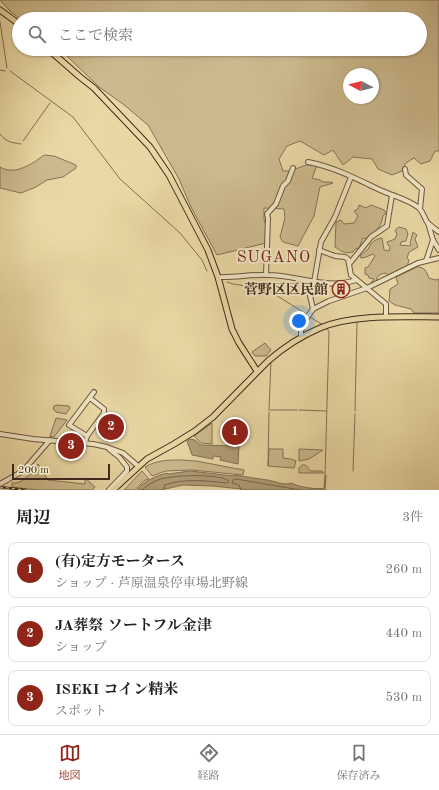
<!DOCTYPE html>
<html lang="ja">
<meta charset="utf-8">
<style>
:root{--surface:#fff;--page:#f6f6f6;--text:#222;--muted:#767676;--line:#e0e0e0;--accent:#8f2418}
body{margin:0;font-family:"Old Standard TT","Noto Serif JP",serif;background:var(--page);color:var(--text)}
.compass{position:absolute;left:343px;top:68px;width:36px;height:36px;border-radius:50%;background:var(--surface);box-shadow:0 1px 3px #0004;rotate:277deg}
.scale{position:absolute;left:12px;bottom:10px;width:98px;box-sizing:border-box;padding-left:4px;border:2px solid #412a1d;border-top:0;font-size:11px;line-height:14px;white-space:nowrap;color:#412a1d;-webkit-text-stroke:3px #f1e6c4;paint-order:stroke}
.you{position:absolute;left:299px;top:321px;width:14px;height:14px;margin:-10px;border:3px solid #fff;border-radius:50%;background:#1a73e8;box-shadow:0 0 0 6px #1a73e833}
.badge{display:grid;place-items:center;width:26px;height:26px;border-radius:50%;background:var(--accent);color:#fff;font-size:13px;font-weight:700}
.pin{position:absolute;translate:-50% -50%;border:2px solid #fff;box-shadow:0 1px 4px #0006}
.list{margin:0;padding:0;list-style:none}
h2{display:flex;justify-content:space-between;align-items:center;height:52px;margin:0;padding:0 16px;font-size:17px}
h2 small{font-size:13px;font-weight:400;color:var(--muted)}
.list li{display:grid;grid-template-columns:26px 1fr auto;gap:12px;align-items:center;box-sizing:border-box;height:56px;margin:0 8px 8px;padding:0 8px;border:1px solid var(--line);border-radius:8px}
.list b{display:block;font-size:15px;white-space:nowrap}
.list p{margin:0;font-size:13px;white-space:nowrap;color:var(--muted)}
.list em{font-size:13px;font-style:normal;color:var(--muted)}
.icon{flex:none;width:22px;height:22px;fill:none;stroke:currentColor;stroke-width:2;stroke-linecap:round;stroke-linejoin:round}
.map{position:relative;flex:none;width:439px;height:490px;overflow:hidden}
.search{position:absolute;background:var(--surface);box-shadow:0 1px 3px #0004;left:12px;right:12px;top:12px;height:44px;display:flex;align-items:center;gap:10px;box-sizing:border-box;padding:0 14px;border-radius:22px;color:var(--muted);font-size:15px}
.sheet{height:244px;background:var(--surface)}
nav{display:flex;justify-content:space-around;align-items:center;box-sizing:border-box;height:56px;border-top:1px solid var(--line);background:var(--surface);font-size:11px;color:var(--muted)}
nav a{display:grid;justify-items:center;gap:2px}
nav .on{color:var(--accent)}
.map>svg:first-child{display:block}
</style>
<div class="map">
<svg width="439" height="490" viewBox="0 0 439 490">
<rect width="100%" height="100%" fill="#e9d8a5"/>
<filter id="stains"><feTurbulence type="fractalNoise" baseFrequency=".005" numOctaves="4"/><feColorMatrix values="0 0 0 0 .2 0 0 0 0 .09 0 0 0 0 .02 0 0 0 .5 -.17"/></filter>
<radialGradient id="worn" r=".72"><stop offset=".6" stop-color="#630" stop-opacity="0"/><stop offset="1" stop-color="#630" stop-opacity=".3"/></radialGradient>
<g fill="#ccba8e" stroke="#867256" fill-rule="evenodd">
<path d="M0,0H439V151H435L430,161L421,164L414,158L406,163L402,171L392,175L378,169L372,159L353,157L343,165L333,150L324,155L300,141L287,146L279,159L283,171H290L306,165H317L312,178L320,180L323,182H331L333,183L320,187L314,216L298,246L283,242L280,237L285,218L284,209L264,208V220L270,235L266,243L217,255L191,207L179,179L148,125L123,104L99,87L68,57L66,49H420V19H49L46,17L42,19H20L10,11ZM349,74H373V98H349Z"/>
<path d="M44,155L54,156L76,165V168L63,177L47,180L36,187L21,193L0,188V167C15,176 32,164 44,155Z"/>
<path d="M359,205L366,208L371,205L384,210L386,213L383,216C382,224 376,232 370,237L368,236L367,239L363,238L359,248L355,249L353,252C343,254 342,251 335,247L336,222L341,220L344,224L354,223L358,216L354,211L358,209Z"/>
<path d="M399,227L406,229L408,234L406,241L401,242L400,245L410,246L411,245L410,243L413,232L417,235L415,239L418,247L409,252L407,258L409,260L408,263V266L389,276L386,273L381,274L377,277V280L376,282L371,283L374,279L369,278L368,275L365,274V268L368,267L375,256L373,254L366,257L361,258L360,256L369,248C371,241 377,239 382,238L384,250L389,251L390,247L388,245L387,242L395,239L397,234L395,230Z"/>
<path d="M417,267C425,267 426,271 429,278L435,280L439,279V313H414L411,309L395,305L389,301L390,289L398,284L396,277Z"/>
<path d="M265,343L271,350L266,356H255L252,352Z"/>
<path d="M57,405L69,406L70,408L66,414L56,412L53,409L54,406Z"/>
<path d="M56,418L67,420L54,437L50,436Z"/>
<path d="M212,423V444L201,443L194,436Z"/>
<path d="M269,449H283V458L291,459L296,461L294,468L268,466Z"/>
<path d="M299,449L323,450L309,459L299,461Z"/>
<path d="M182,460L196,461L244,470L243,475L192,470L166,471L152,476L145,467C157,460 168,460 182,460Z"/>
<path d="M38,464L48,480L85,484V478L95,487L92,490H37L12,487V483C24,484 31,472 38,464Z"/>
<path d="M302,465C308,464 307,469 311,471H322L324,473H299V468Z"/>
<path d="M142,471L149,479L145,480L135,490H124Z"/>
</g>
<g fill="#b09d77" stroke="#846f53">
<path d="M190,439L195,440L201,445L239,446L238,464L220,460L221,457L213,456V459L192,455L187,441Z"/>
<path d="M190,471L233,476L234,475C245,477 256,478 267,480C275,481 284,486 292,483C297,487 319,490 324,488L325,476L326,475L325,490H250L213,486L183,485L161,490H137C145,480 156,476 167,473L168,474Z"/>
</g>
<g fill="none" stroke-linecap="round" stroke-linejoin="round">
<g stroke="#78644a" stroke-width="1">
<path d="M142,490C147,486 152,482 158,480C170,475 219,473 229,481L227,483C208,481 184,478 165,485L163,490"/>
<path d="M241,490L239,485L232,483L233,480L236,479L300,490"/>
</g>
<g stroke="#846f53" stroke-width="1">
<path d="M0,22L7,68"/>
<path d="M0,70L5,71"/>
<path d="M10,71L73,117L120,179L180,233L202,260L207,271"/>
<path d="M0,134C8,143 10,142 21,144"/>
<path d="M23,141L50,103"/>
<path d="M227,282L233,284L266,289L308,315"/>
<path d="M310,317L323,325"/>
<path d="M269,410L271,361"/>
<path d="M270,410H297"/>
<path d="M299,410L326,411"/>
<path d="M355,411L357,323"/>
<path d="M268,466L269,412"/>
<path d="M353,471L355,414"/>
<path d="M325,476L329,332L327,328"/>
</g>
<defs>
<g id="minor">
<path d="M308,162C334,167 357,179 380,190C393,196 408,199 419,208C423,212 424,217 427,222C430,225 435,229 439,232"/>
<path d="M405,169L406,175L422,189L420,209"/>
<path d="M428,223L433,240L439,250"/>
<path d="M319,250L335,256L345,257L348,259L351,275L386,304V317"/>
<path d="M426,261L433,240"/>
<path d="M350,263L371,237L387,226L392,195"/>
<path d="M266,275L268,218L267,214L276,204L283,186L288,181L293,168"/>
<path d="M218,277C235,278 251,274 268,275C297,275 327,290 356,280"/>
<path d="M313,309L309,291L314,282L321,242L335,217L351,177"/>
<path d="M301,338V331L304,322L313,309L329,301L367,288L418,263L439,258"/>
<path d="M0,434L33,439L93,444L107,447L123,453L138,466"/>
<path d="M87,436L104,413V409L90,398"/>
<path d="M85,443L87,436L69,425L94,392"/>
<path d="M0,484L23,471L50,440"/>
<path d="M109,490L127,471V467L119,457L109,449"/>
</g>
<g id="major">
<path d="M0,10L19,24"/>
<path d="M48,49L80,77L94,88L150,147L169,175L208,250L218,277L232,329L239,343L257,371"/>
<path d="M113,490L147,459L174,444L195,431L213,417L268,361C283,348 301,336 320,328C353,314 403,317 439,317"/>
</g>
</defs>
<use href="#minor" stroke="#6b563f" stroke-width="6"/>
<use href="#major" stroke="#412a1d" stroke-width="7"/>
<use href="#minor" stroke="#f1e6c4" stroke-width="4"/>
<use href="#major" stroke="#e9d8a5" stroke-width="5"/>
<defs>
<path id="rail" d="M0,487L25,490"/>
</defs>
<use href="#rail" stroke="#412a1d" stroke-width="2.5"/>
<use href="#rail" stroke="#f1e6c4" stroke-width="1" stroke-dasharray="3" stroke-linecap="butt"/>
</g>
<defs>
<symbol id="building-ring" viewBox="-11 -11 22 22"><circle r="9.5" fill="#f1e6c4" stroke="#8f2418" stroke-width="1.5"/><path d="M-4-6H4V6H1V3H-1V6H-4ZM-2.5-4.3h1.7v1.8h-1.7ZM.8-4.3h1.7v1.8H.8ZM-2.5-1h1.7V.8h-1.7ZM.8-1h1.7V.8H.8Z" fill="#8f2418"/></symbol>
</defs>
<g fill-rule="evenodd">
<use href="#building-ring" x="331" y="279" width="20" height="20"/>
</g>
<g text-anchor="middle" stroke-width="4" stroke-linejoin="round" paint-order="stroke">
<g font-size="14" font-weight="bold" fill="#412a1d" stroke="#f1e6c4" text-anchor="end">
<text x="328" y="294">菅野区区民館</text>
</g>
<g font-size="16" letter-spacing="1" fill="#7a1f14" stroke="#f1e6c4">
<text x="274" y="262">SUGANO</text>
</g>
</g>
<rect width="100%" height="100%" filter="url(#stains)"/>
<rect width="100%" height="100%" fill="url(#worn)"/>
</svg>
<svg class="compass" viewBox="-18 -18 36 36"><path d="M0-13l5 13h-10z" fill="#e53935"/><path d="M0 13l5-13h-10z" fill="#767676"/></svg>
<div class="scale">200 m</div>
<div class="you"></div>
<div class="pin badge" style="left:235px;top:432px">1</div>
<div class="pin badge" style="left:111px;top:427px">2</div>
<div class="pin badge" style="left:71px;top:446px">3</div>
<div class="search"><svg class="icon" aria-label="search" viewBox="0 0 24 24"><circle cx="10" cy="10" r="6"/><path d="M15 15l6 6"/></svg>ここで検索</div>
</div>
<section class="sheet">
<h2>周辺<small>3件</small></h2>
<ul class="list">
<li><span class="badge">1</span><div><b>(有)定方モータース</b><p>ショップ · 芦原温泉停車場北野線</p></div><em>260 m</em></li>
<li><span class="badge">2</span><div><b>JA葬祭 ソートフル金津</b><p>ショップ</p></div><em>440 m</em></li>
<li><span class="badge">3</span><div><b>ISEKI コイン精米</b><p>スポット</p></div><em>530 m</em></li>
</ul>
</section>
<nav>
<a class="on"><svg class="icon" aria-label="map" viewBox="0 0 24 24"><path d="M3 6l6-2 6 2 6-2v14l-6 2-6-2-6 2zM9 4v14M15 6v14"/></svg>地図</a>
<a><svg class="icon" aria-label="directions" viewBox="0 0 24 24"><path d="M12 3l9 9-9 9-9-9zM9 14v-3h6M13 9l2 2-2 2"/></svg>経路</a>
<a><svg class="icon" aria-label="saved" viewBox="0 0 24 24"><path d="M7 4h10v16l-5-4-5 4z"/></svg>保存済み</a>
</nav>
